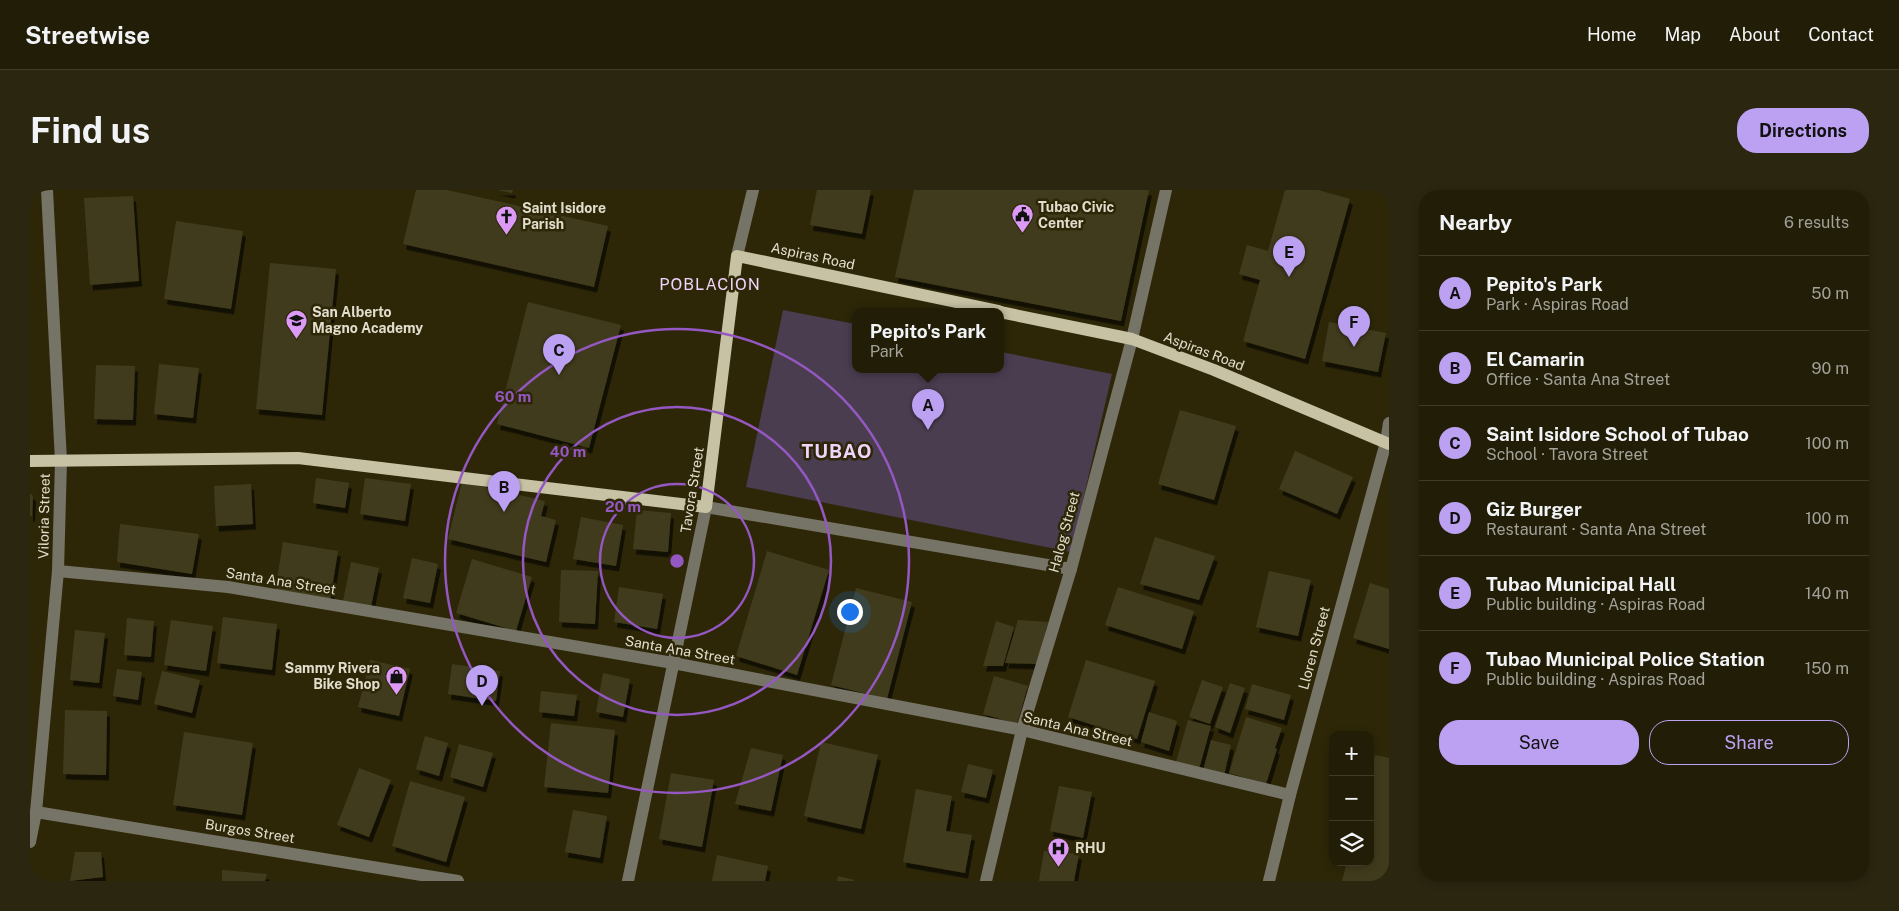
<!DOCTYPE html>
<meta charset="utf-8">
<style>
:root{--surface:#221d06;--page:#2a2610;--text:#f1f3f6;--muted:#a2a29b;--line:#3f3b28;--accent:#bca0f2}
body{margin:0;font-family:"Public Sans",sans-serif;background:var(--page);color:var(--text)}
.controls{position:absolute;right:15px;bottom:15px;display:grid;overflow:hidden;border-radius:10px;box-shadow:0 2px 8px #0003}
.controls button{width:45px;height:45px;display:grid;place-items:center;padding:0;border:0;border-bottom:1px solid var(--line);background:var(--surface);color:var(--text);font:25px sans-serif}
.you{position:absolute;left:819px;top:421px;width:18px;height:18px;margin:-12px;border:4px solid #fff;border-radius:50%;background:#1a73e8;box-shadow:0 0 0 8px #1a73e833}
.badge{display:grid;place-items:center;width:32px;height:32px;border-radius:50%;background:var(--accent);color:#111;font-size:16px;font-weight:700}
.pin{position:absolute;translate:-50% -41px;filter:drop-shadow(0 1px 2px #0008)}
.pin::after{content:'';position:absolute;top:26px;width:18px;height:15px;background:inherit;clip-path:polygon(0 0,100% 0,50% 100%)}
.popup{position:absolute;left:822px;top:118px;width:152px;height:65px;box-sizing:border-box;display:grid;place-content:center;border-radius:10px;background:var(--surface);filter:drop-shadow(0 1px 4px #0005);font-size:16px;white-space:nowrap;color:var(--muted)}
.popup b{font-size:19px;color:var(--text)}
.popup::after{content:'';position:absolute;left:50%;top:100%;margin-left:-10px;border:10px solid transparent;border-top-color:var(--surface)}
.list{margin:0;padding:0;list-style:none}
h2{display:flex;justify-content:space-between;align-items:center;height:65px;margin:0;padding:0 20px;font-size:21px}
h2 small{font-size:16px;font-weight:400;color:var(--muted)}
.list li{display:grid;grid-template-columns:32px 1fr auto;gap:15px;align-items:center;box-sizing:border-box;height:75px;padding:0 20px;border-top:1px solid var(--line)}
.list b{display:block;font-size:19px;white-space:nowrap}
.list p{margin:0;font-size:16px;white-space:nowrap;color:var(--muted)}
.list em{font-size:16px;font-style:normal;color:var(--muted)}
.actions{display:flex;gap:10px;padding:15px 20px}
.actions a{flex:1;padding:11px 0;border:1px solid var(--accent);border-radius:20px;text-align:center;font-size:18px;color:var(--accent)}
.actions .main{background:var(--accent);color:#111}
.icon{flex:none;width:28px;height:28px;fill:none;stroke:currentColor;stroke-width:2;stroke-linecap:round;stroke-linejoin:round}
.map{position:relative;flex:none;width:1359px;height:691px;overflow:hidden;border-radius:20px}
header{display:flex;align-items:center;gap:30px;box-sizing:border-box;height:70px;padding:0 25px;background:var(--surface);border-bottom:1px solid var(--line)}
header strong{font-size:24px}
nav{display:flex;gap:28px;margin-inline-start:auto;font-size:18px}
.intro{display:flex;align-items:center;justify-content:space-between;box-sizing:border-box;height:120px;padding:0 30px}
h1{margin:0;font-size:35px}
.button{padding:12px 22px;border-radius:20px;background:var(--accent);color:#111;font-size:18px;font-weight:700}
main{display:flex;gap:30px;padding:0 30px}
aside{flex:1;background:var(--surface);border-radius:20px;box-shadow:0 2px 8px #0003}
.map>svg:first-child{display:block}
</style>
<header>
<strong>Streetwise</strong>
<nav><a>Home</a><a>Map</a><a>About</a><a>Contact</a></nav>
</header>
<div class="intro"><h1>Find us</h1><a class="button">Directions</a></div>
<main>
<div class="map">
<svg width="1359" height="691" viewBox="0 0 1359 691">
<defs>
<filter id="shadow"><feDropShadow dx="3" dy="5.5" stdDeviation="0" flood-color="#0009"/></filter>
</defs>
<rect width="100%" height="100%" fill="#2d2708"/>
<path fill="#4a3d4f" d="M753,120L825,134L826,179H970L971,162L1082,184L1041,362L716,297Z"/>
<g fill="#413b1c" filter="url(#shadow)">
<path d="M386,0H417L578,36L564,97L373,54Z"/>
<path d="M467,0H483L482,3Z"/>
<path d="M787,0H841L832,44L780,35Z"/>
<path d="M884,0H1119L1091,131L865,87Z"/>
<path d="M1255,0H1288L1320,9L1275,169L1213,151L1230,90L1209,84L1217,55L1238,61Z"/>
<path d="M103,6L109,91L60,95L54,8Z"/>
<path d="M146,31L213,41L201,119L134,109Z"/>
<path d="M240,73L306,79L292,225L226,219Z"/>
<path d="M498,112L591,135L559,258L467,234Z"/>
<path d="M1299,132L1356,143L1348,182L1292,171Z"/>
<path d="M129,174L169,178L163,228L124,224Z"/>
<path d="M66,175L105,176L103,230L64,229Z"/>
<path d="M1150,220L1206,236L1184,310L1128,294Z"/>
<path d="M1265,261L1323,287L1307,324L1249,299Z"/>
<path d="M286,288L319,293L315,318L283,313Z"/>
<path d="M335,288L381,294L375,331L330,324Z"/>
<path d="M432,292L515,311L511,326L526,330L516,372L418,349Z"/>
<path d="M221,294L223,334L186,336L184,296Z"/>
<path d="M0,303L3,306L2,326H0Z"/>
<path d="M607,320L641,323L638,362L603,359Z"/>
<path d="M551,327L593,335L586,376L543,369Z"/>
<path d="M90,334L169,344L162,384L87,372Z"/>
<path d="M1125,347L1185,366L1169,410L1110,394Z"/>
<path d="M253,352L308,361L300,411L245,402Z"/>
<path d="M737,361L799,380L767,485L706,466Z"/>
<path d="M382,368L408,374L400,413L373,408Z"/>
<path d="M442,369L502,387L486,441L426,423Z"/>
<path d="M321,372L349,378L341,417L313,411Z"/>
<path d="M531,380L568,381L565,434L529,432Z"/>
<path d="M1239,381L1281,390L1268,446L1226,437Z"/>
<path d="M1340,393L1359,399V459L1323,448Z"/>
<path d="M589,397L633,404L627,439L584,432Z"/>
<path d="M1088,397L1164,421L1152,459L1075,435Z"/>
<path d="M826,398L882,412L857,509L801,495Z"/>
<path d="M193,427L247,434L242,480L187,473Z"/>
<path d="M97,428L124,431L121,467L94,465Z"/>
<path d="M141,430L183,436L176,481L134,475Z"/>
<path d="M988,430L1018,432L1007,474L975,473Z"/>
<path d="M966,431L984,437L973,476H953Z"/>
<path d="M45,440L75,443L69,493L40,490Z"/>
<path d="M340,470L380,479L369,526L328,517Z"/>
<path d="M1056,470L1125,491L1107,549L1038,527Z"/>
<path d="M422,474L470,481L466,511L418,504Z"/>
<path d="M87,479L112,482L108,510L83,506Z"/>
<path d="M132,481L170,490L162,523L124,514Z"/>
<path d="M573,483L600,489L593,527L566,522Z"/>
<path d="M964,486L998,496L987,534L953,524Z"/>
<path d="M1172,490L1193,497L1180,534L1159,527Z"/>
<path d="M1200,493L1215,498L1200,543L1185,537Z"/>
<path d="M1222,494L1261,505L1254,530L1215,519Z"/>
<path d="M511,501L547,505L544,526L509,522Z"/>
<path d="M35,520L77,521L76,585L33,584Z"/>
<path d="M1119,522L1147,531L1139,561L1111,552Z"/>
<path d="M1216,527L1252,538L1245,558L1247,559L1236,594L1199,583Z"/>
<path d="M1158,530L1181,536L1169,579L1146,572Z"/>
<path d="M521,533L585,540L578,603L514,597Z"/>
<path d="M154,542L223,553L212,625L143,615Z"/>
<path d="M395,546L418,553L409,586L386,579Z"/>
<path d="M1181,550L1201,555L1194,586L1173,581Z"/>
<path d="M791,552L848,565L831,639L774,626Z"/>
<path d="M429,554L463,563L453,597L420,587Z"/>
<path d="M721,558L753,565L741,621L705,614Z"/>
<path d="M1345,565L1359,568V691H1312L1317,672H1340V583Z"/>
<path d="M938,574L963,580L956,608L931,602Z"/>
<path d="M329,578L361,590L339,647L307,635Z"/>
<path d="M641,583L684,590L672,657L629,649Z"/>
<path d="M380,591L435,607L416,672L362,656Z"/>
<path d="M1029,596L1062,602L1053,648L1020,641Z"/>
<path d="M886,599L922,606L916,641L942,645L935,683L873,672Z"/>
<path d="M543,620L577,626L570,668L535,662Z"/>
<path d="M1014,661L1049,664L1044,691H1009Z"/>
<path d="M45,662H71L73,687L40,691Z"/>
<path d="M687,665L738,676L735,691H682Z"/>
<path d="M192,680L237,684L235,691H192Z"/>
<path d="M808,686L824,690V691H807Z"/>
</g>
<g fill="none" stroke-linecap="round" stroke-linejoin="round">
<g stroke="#767466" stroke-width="12">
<path d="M707,66L723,0"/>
<path d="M28,381L198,397L643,473L992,540L1260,605"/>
<path d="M6,622L428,691"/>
<path d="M0,652L6,622L28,381L31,271L17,0"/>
<path d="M598,691L676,317L1041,379"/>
<path d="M956,691L992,540L1041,379L1102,149L1136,0"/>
<path d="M1239,691L1260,605L1356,252L1359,233"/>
</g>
<g stroke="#c7c2a4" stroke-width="12">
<path d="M970,122L1102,149L1184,180L1359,254"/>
<path d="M0,271L268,268L676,317L707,66L969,121"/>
</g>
</g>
<g fill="none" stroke="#9558c2" stroke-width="2.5">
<circle cx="647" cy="371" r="77"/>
<circle cx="647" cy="371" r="154"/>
<circle cx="647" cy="371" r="232"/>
</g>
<defs>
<symbol id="civic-pin" viewBox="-11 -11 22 30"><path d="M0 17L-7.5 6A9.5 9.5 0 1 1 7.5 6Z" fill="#dc99f5" stroke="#2d2708"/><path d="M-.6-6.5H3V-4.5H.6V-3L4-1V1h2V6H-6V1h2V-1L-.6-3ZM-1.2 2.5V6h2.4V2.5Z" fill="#111"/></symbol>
<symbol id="church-pin" viewBox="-11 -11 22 30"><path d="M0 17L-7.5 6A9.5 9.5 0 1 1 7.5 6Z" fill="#dc99f5" stroke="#2d2708"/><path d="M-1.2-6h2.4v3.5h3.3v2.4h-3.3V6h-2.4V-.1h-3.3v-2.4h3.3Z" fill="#111"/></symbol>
<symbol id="school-pin" viewBox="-11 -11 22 30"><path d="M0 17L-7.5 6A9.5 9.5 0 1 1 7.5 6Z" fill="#dc99f5" stroke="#2d2708"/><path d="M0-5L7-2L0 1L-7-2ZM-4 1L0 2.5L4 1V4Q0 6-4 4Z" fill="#111"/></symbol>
<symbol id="shop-pin" viewBox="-11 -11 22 30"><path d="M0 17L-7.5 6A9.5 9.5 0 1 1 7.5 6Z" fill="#dc99f5" stroke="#2d2708"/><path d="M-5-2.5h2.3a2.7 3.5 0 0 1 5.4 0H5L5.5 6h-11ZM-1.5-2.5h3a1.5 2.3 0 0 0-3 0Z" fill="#111"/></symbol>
<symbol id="hospital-pin" viewBox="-11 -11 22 30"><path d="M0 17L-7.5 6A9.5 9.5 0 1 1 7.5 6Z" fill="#dc99f5" stroke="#2d2708"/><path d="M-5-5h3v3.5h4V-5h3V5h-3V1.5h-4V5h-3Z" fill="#111"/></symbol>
</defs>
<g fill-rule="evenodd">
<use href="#civic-pin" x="980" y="12" width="25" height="34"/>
<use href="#church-pin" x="464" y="14" width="25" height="34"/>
<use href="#school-pin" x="254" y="118" width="25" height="34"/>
<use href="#shop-pin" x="354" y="474" width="25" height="34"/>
<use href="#hospital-pin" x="1016" y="646" width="25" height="34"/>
</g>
<g text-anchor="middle" stroke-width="5" stroke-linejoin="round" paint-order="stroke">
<g font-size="14" font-weight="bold" fill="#e2decd" stroke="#2d2708" text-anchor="start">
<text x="1008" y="22">Tubao Civic<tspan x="1008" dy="16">Center</tspan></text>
<text x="492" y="23">Saint Isidore<tspan x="492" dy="16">Parish</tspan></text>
<text x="282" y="127">San Alberto<tspan x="282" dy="16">Magno Academy</tspan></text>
<text x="350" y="483" text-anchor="end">Sammy Rivera<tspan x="350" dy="16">Bike Shop</tspan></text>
<text x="1045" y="663">RHU</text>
</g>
<g font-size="14" fill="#e2decd" stroke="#2d2708">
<text transform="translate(783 66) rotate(12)" y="5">Aspiras Road</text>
<text transform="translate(1174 161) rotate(21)" y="5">Aspiras Road</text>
<text transform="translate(662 300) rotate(-81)" y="5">Tavora Street</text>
<text transform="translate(14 326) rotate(-89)" y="5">Viloria Street</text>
<text transform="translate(1034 342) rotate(-75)" y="5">Halog Street</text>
<text transform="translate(251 391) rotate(9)" y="5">Santa Ana Street</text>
<text transform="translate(1284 458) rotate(-75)" y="5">Lloren Street</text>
<text transform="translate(650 460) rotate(10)" y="5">Santa Ana Street</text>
<text transform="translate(1048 539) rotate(13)" y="5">Santa Ana Street</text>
<text transform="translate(220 641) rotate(9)" y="5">Burgos Street</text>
</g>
<g font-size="16" letter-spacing="1" fill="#f0d4fb" stroke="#2d2708">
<text x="680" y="100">POBLACION</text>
</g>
<g font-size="19" font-weight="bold" letter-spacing="1" fill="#f0d4fb" stroke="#2d2708">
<text x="807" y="268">TUBAO</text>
</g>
</g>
<circle cx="647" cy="371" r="8" fill="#9558c2" stroke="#2d2708" stroke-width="2.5"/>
<g font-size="15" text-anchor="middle" font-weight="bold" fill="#9558c2" stroke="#2d2708" stroke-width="5" stroke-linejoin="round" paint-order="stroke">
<text x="483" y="212">60 m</text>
<text x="538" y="267">40 m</text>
<text x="593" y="322">20 m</text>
</g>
</svg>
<div class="controls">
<button>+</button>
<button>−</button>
<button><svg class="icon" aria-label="layers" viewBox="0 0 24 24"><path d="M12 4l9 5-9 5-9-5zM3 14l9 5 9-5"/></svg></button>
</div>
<div class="you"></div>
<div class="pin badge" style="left:898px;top:240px">A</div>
<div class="popup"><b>Pepito's Park</b>Park</div>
<div class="pin badge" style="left:474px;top:322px">B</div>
<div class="pin badge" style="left:529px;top:185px">C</div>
<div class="pin badge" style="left:452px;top:516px">D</div>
<div class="pin badge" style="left:1259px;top:87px">E</div>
<div class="pin badge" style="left:1324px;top:157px">F</div>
</div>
<aside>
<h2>Nearby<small>6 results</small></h2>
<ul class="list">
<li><span class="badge">A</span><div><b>Pepito's Park</b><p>Park · Aspiras Road</p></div><em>50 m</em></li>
<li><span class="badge">B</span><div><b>El Camarin</b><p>Office · Santa Ana Street</p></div><em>90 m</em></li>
<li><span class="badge">C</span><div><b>Saint Isidore School of Tubao</b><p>School · Tavora Street</p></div><em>100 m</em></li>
<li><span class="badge">D</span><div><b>Giz Burger</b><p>Restaurant · Santa Ana Street</p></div><em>100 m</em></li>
<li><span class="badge">E</span><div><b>Tubao Municipal Hall</b><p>Public building · Aspiras Road</p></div><em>140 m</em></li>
<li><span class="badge">F</span><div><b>Tubao Municipal Police Station</b><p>Public building · Aspiras Road</p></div><em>150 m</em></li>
</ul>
<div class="actions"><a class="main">Save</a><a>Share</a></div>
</aside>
</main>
